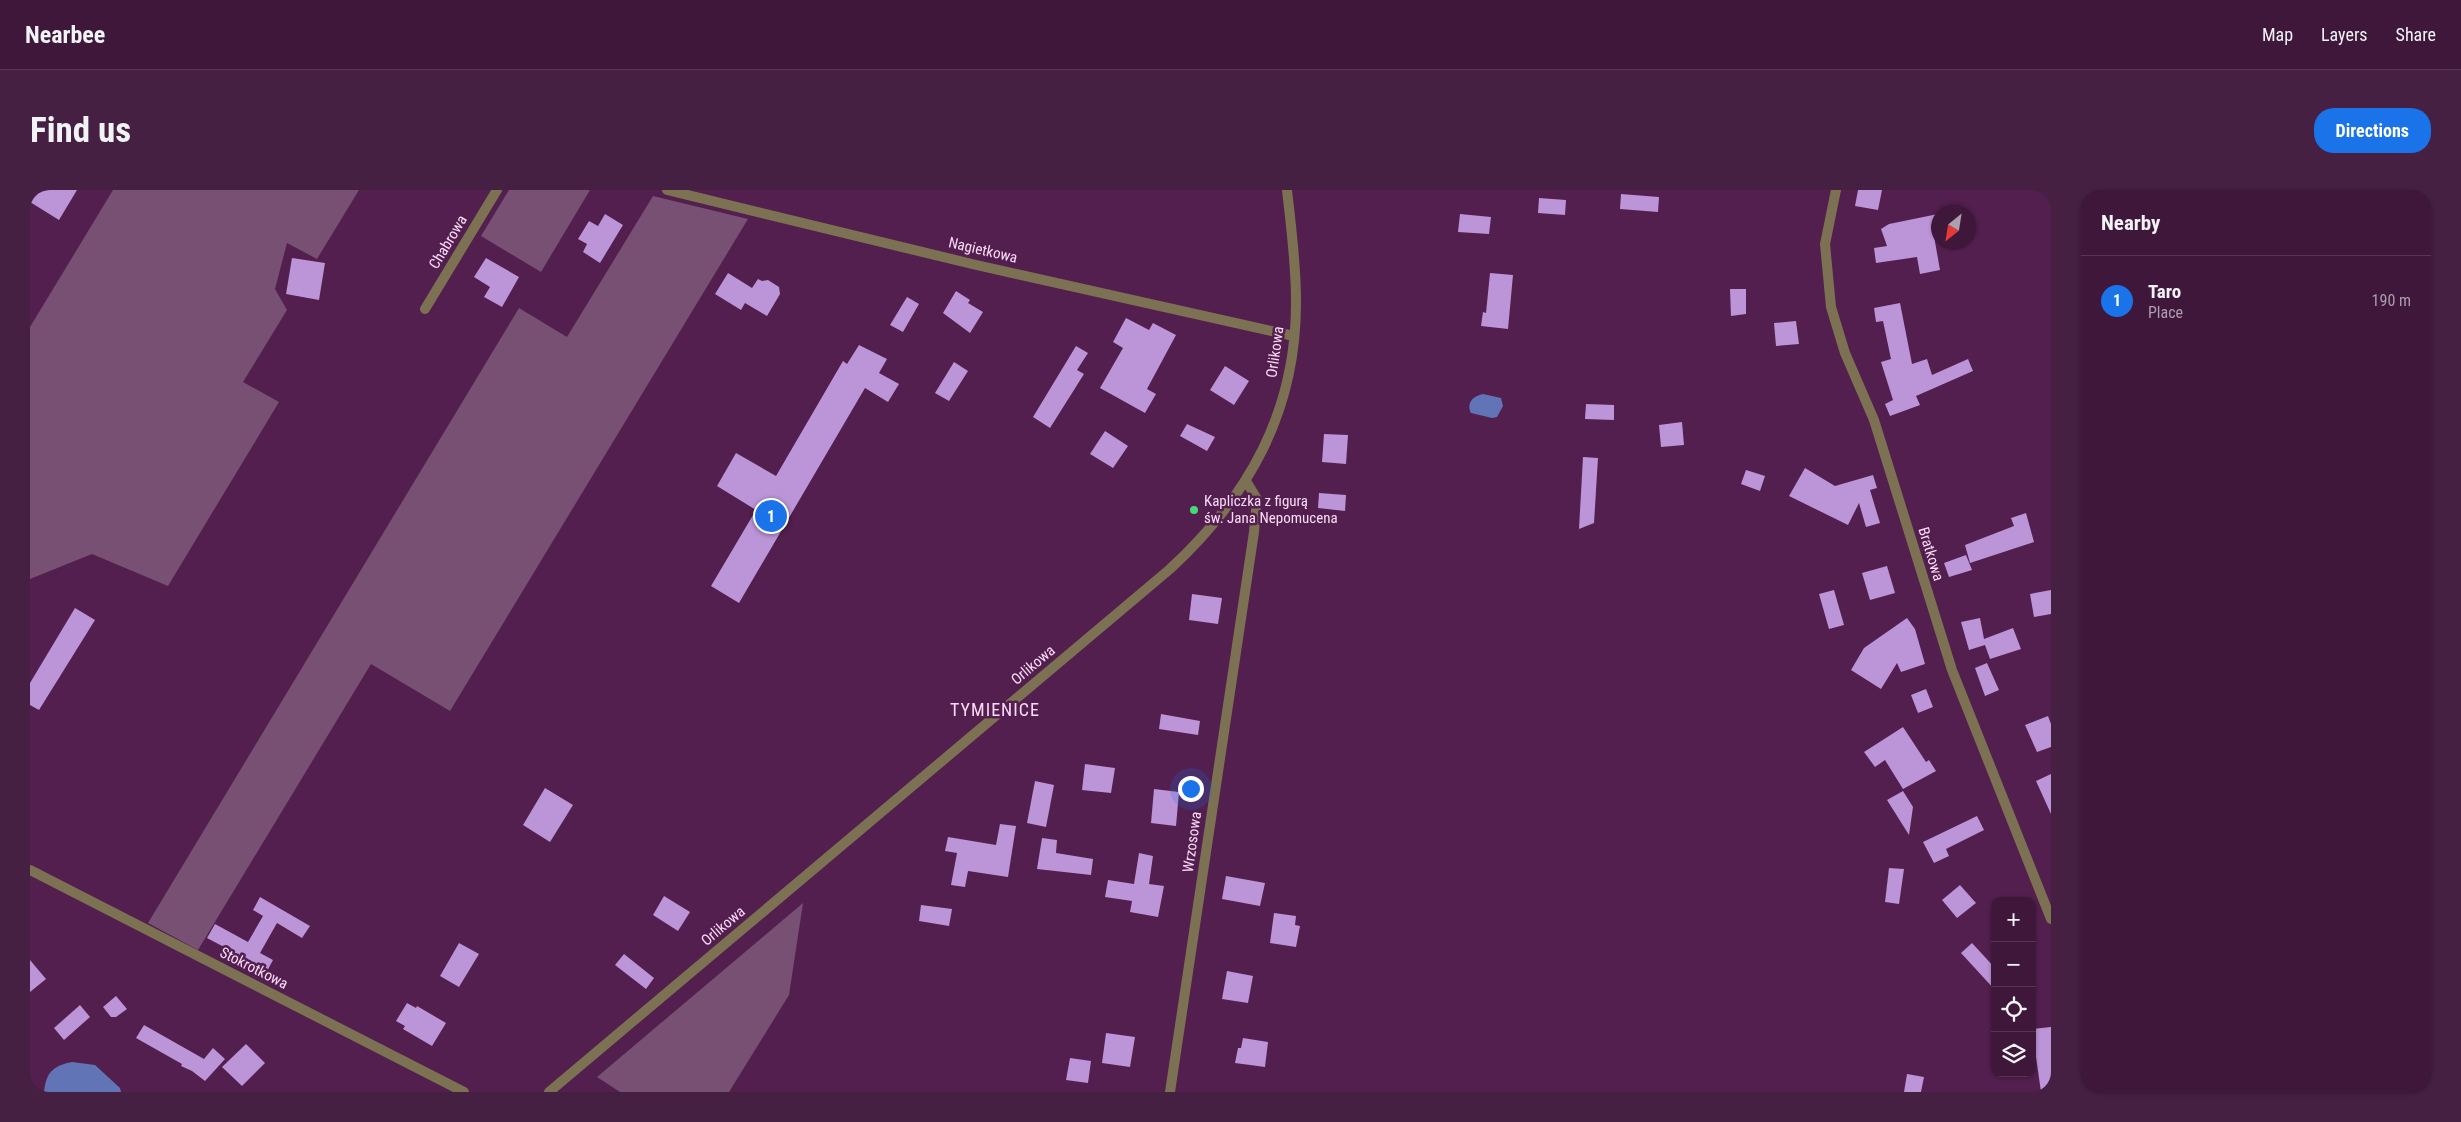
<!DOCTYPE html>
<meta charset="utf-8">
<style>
:root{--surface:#3e173a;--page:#452042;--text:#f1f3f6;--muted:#ad9faf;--line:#573654;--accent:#1a73e8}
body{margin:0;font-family:"Roboto Condensed",sans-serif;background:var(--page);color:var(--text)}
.controls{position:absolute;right:15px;bottom:15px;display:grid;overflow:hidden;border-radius:10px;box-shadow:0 1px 4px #0004}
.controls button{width:45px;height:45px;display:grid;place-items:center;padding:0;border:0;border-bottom:1px solid var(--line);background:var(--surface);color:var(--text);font:25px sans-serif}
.compass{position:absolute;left:1901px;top:15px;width:45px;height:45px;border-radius:50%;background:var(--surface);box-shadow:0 1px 4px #0004;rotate:210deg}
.you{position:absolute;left:1160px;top:598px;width:18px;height:18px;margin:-12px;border:4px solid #fff;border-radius:50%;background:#1a73e8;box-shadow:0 0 0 8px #1a73e833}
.badge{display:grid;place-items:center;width:32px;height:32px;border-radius:50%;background:var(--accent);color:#fff;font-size:16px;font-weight:700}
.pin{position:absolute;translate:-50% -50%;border:2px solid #fff;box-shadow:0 1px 5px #0006}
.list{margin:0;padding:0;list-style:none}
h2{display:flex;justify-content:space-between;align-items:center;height:65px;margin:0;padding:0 20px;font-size:21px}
h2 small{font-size:16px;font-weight:400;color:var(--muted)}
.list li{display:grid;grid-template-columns:32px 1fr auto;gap:15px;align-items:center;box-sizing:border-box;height:90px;padding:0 20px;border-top:1px solid var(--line)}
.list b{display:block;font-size:19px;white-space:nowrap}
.list p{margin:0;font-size:16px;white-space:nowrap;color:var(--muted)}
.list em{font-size:16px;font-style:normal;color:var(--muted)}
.icon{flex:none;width:28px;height:28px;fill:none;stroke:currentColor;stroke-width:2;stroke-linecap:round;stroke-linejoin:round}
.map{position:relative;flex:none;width:2021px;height:902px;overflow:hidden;border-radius:20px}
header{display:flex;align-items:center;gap:30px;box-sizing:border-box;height:70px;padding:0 25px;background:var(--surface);border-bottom:1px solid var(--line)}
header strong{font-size:24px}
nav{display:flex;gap:28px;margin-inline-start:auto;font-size:18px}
.intro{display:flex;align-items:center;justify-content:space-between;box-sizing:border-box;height:120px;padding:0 30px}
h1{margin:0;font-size:35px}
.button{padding:12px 22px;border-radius:20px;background:var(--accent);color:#fff;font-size:18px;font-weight:700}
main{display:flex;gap:30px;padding:0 30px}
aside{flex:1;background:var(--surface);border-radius:20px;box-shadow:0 1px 4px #0004}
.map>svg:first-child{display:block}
</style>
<header>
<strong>Nearbee</strong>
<nav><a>Map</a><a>Layers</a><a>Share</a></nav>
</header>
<div class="intro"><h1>Find us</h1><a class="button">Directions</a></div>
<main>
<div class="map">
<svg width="2021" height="902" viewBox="0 0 2021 902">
<rect width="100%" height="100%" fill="#521f4e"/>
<g fill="#775073">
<path d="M83,0H329L287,69L257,53L245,99L257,120L213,192L249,212L138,396L62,364L0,389V137Z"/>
<path d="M479,0H560L511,82L451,46Z"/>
<path d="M623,6L718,29L420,521L341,474L168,760L118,733L489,118L537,147Z"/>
<path d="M773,713L759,805L699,902H590L567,887Z"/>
</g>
<g fill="#6174b6">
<path d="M1453,204L1471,208L1473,216L1467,227L1462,228L1441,223C1436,213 1443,206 1453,204Z"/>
<path d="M42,872L65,875L90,898L91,902H14C16,882 23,876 42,872Z"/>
</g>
<g fill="#bc94d8">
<path d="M0,0H47L29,30L0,12Z"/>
<path d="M1828,0H1852L1848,20L1825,16Z"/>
<path d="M1591,4L1629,7L1628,22L1590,19Z"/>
<path d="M1509,8L1536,10L1535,25L1508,23Z"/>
<path d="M575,24L593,35L570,73L553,62L557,54L548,49L559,31L568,36Z"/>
<path d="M1430,24L1461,27L1459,44L1428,42Z"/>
<path d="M1908,24V45L1904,46L1910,80L1890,84L1887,67L1846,73L1844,58L1857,56L1851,39L1859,34Z"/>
<path d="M262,68L295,73L289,110L256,104Z"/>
<path d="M456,68L489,87L472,117L454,107L460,97L444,87Z"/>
<path d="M698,83L722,98L728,89L732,91L738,90L749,97L750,104L737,126L715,113L711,120L685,104Z"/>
<path d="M1460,83L1483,85L1478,139L1451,136L1453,122L1456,123Z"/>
<path d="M1700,99H1716V124L1701,126Z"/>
<path d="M926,101L940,110L938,113L953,122L940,143L913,123Z"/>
<path d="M877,107L889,114L873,142L860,135Z"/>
<path d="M1870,113L1882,174L1897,169L1902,185L1938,169L1943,181L1886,206L1890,215L1860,226L1855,214L1863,210L1851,172L1861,169L1853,131L1846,132L1844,118Z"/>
<path d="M1096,128L1119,140L1123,133L1146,145L1117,199L1126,204L1115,223L1070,198L1093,158L1083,152Z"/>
<path d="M1766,131L1769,154L1746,156L1744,133Z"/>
<path d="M829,155L857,169L849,183L869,194L858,212L835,198L709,413L681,396L726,320L687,296L706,263L746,286L813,171L817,174Z"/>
<path d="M1046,156L1058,163L1047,180L1054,184L1020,238L1003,227Z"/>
<path d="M924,172L938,181L919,211L905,203Z"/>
<path d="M1195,176L1219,191L1204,215L1180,200Z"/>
<path d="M1556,214L1584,215V230L1555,229Z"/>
<path d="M1652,232L1654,255L1631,257L1629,235Z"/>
<path d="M1157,234L1185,247L1177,261L1150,246Z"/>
<path d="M1075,241L1098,256L1083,278L1060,264Z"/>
<path d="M1294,244L1318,245L1316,274L1292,272Z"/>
<path d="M1553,267L1568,268L1564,333L1549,339Z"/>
<path d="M1775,278L1805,296L1843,285L1847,298L1840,300L1850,333L1836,337L1829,313L1818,335L1759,306Z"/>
<path d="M1716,280L1735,286L1730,301L1711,294Z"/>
<path d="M1289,303L1316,305L1315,321L1288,318Z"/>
<path d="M1996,323L2004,352L1940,373L1935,355L1984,336L1981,328Z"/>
<path d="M1936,365L1942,380L1919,387L1914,373Z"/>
<path d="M1857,376L1865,403L1840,410L1832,383Z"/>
<path d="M1804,400L1814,435L1799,439L1789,404Z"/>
<path d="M2021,400V424L2004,427L2000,404Z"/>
<path d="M1162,404L1192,408L1188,434L1159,430Z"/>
<path d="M45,418L65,430L9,520L0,515V493Z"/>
<path d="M1877,428L1885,439L1895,474L1871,482L1867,473L1851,499L1821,480L1834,458Z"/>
<path d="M1950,428L1954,449L1983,438L1991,459L1960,469L1955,455L1939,460L1931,432Z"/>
<path d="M1957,473L1969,500L1955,506L1945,478Z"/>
<path d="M1896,499L1903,517L1888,523L1881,505Z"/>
<path d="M1131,524L1170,531L1168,545L1129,539Z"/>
<path d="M2018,526L2021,534V557L2007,562L1995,535Z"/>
<path d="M1873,537L1896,572L1899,570L1906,581L1873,599L1855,570L1845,577L1834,562Z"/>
<path d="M1055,574L1085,578L1081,603L1052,600Z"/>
<path d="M2021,584V624L2006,591Z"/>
<path d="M1005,591L1024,595L1016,637L997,633Z"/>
<path d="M515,598L543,615L520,652L493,635Z"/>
<path d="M1124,599L1149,602L1146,636L1121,633Z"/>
<path d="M1873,601L1883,617L1879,645L1857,610Z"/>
<path d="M1947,626L1954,640L1916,659L1919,666L1904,673L1893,652Z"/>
<path d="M970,634L986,636L978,687L938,681L935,697L921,695L927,663L915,661L918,647L966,655Z"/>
<path d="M1012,648L1027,650L1026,663L1063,669L1061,685L1007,679Z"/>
<path d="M1109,663L1123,666L1119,694L1134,696L1128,727L1100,722L1102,711L1075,707L1078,690L1104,694Z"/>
<path d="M1859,678L1874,679L1869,714L1855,712Z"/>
<path d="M1196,686L1235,693L1230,716L1192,709Z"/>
<path d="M1930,695L1946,713L1927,728L1912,710Z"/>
<path d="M634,706L660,722L648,741L623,725Z"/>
<path d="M230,707L280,736L272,748L247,733L230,763L243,770L236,783L209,768L211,766L177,748L185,734L218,752L233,726L223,720Z"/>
<path d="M891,715L922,719L919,736L889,731Z"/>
<path d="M1244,723L1266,726L1265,735L1270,736L1266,757L1240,753Z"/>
<path d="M429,753L449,764L429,797L410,786Z"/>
<path d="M1942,753L1965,778V800L1931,763Z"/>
<path d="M594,764L624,788L616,799L585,775Z"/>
<path d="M0,770L16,789L0,802Z"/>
<path d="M1197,781L1223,786L1218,813L1192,809Z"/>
<path d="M86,806L97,819L86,827H81L73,817Z"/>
<path d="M377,813L386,818L387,816L416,833L402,856L373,839L375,836L366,831Z"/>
<path d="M50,815L60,827L34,850L24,838Z"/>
<path d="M114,835L174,869L183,858L195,869L175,891L162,881L151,876L152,874L106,848Z"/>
<path d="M2021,837V902H2011L2002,839Z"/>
<path d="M1076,843L1105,847L1100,877L1072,873Z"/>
<path d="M1213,848L1238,852L1235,877L1205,873L1208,858H1211Z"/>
<path d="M216,854L235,873L212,896L192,877Z"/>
<path d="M1040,868L1061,871L1058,893L1036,890Z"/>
<path d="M1877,884L1894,887L1891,902H1874Z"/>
</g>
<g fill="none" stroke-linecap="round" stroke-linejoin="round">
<g stroke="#7c7152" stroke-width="10">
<path d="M637,0L942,74L1264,146"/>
<path d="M1806,0L1795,54L1801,117L1815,163L1844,230L1922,480L2021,729"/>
<path d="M395,119L467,0"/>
<path d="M0,680L434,902"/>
<path d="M1140,902L1224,342L1227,309L1216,291"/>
</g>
<path stroke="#7c7152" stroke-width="10" d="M519,902L1140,379C1219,306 1267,221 1266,110C1266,73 1261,36 1257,0"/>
</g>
<circle fill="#49d778" stroke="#521f4e" stroke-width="2" cx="1164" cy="320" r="5"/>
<g text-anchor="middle" stroke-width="5" stroke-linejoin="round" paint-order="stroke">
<g font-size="15" fill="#fbdbf7" stroke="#521f4e">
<text transform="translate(418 52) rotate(-59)" y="5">Chabrowa</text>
<text transform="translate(953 60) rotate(13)" y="5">Nagietkowa</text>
<text transform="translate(1245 162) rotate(-82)" y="5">Orlikowa</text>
<text transform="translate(1901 364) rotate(73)" y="5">Bratkowa</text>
<text transform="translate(1003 475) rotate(-40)" y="5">Orlikowa</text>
<text transform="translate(1162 652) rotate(-82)" y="5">Wrzosowa</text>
<text transform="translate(693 736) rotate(-40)" y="5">Orlikowa</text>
<text transform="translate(224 778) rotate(27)" y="5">Stokrotkowa</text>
</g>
<g font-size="15" fill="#fbdbf7" stroke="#521f4e" text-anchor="start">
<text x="1174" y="316">Kapliczka z figurą<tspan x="1174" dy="17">św. Jana Nepomucena</tspan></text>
</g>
<g font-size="18" letter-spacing="1" fill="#fbdbf7" stroke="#521f4e">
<text x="965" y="526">TYMIENICE</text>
</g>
</g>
</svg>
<div class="controls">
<button>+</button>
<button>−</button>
<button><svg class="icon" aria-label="locate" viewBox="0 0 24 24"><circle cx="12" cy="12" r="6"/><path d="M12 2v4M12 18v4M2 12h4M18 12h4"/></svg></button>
<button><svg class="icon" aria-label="layers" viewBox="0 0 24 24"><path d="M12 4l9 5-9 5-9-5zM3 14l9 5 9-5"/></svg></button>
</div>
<svg class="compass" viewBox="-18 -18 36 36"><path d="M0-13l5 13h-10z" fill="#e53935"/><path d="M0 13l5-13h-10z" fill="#ad9faf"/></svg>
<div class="you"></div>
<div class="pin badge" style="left:741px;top:326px">1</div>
</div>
<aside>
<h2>Nearby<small></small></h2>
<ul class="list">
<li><span class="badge">1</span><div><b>Taro</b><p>Place</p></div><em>190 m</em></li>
</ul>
</aside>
</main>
